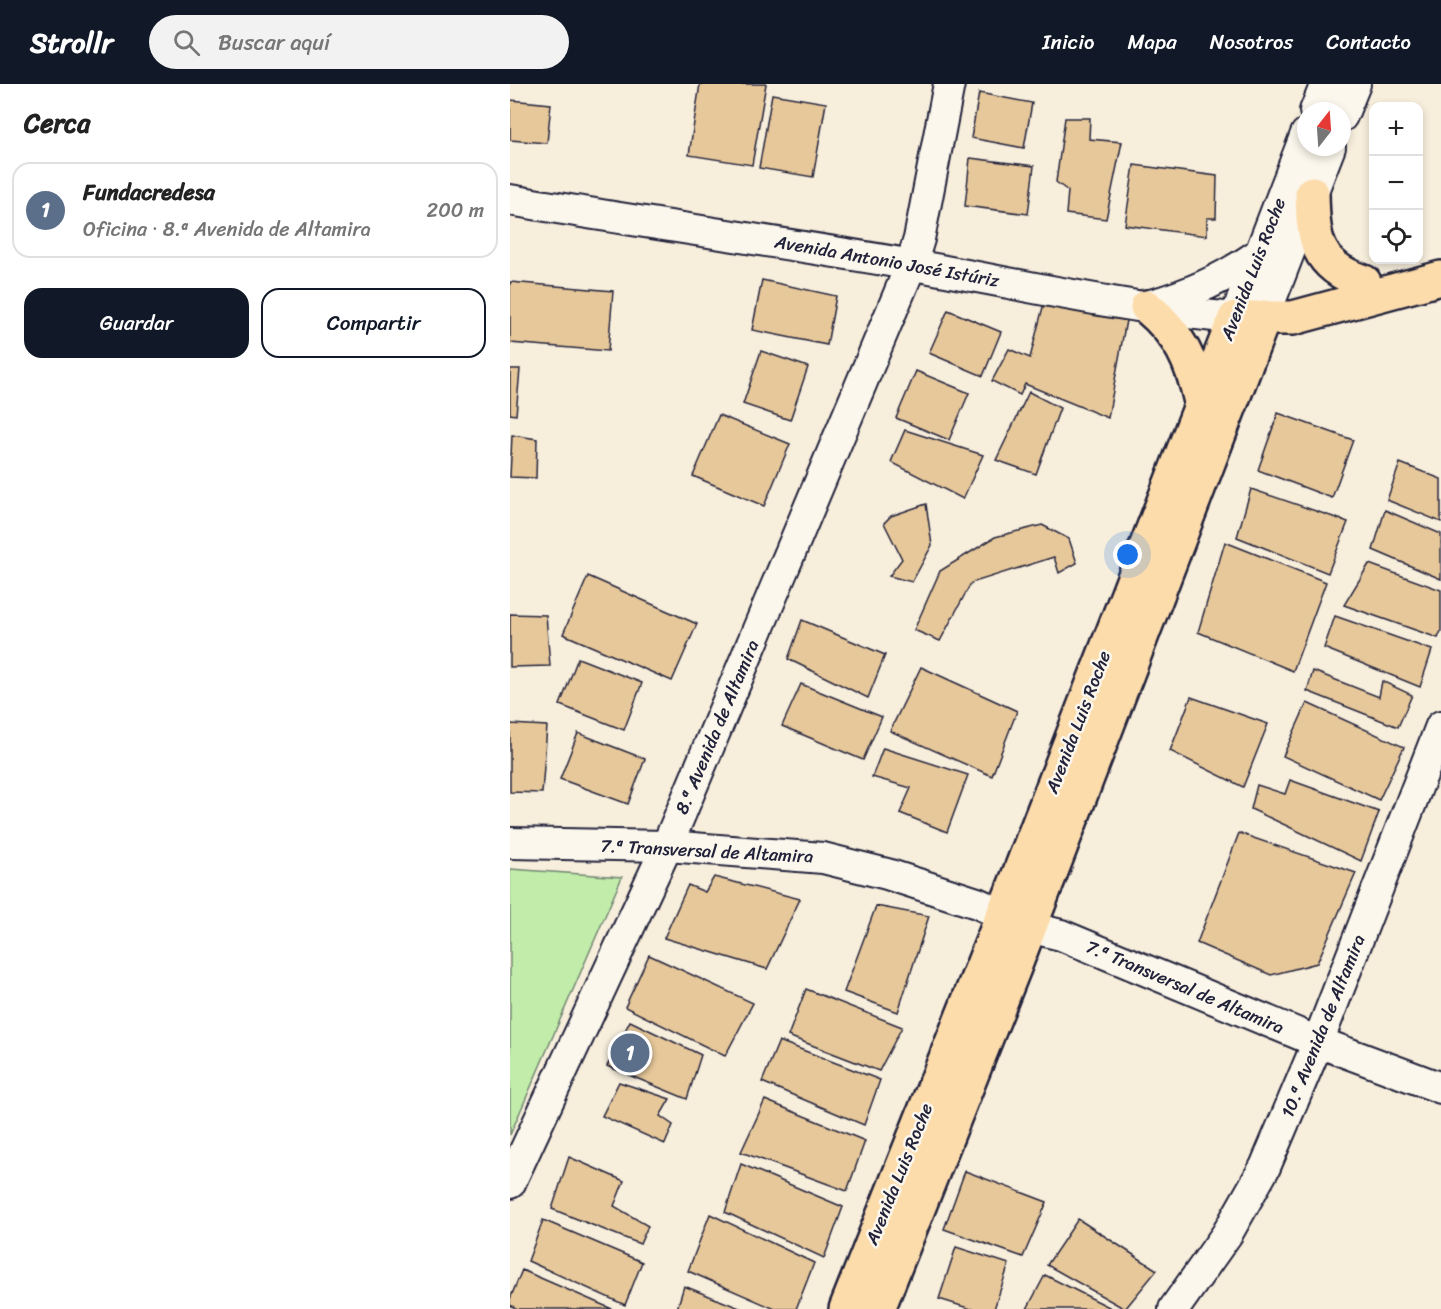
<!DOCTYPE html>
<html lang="es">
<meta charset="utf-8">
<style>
:root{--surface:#fff;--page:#f2f2f2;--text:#222;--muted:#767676;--line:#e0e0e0;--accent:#111827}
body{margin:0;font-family:Sriracha,sans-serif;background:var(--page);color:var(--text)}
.controls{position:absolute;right:18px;top:18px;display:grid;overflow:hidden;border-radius:12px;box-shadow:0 3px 9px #0003}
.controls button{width:54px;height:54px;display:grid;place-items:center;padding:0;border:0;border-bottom:2px solid var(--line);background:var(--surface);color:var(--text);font:30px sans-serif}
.compass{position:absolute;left:787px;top:18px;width:54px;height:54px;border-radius:50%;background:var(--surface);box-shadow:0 3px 9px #0003;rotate:17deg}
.you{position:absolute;left:618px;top:471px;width:21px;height:21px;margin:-15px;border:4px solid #fff;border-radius:50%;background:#1a73e8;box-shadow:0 0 0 9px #1a73e833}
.badge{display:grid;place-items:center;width:39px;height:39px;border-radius:50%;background:var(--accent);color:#fff;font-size:20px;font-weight:700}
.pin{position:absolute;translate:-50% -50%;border:3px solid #fff;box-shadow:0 2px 6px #0006}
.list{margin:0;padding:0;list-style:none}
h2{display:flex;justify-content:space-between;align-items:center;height:78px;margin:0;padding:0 24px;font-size:26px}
h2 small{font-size:20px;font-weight:400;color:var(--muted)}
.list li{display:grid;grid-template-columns:39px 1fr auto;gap:18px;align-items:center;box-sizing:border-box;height:96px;margin:0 12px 12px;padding:0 12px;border:2px solid var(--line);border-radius:18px}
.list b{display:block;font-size:22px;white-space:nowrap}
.list p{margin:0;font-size:20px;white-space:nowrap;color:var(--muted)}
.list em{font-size:20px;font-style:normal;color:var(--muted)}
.actions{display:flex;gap:12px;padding:18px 24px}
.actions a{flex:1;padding:14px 0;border:2px solid var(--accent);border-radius:18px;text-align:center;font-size:21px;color:var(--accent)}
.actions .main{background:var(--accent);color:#fff}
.icon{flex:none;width:33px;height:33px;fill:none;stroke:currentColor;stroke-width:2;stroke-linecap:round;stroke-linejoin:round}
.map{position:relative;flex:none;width:931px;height:1225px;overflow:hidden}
header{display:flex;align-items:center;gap:36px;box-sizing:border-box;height:84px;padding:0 30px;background:var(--accent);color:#fff}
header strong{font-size:28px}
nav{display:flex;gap:33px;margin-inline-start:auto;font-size:21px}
.search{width:420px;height:54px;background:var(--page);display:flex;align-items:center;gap:15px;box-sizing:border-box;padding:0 21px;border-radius:33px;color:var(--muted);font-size:22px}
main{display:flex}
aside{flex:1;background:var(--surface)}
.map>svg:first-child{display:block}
</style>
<header>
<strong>Strollr</strong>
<div class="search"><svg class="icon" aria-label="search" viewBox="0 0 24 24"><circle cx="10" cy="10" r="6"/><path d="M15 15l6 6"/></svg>Buscar aquí</div>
<nav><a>Inicio</a><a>Mapa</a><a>Nosotros</a><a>Contacto</a></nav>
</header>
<main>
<aside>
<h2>Cerca<small></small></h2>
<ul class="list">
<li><span class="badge" style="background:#5c6f8a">1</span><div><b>Fundacredesa</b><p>Oficina · 8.ª Avenida de Altamira</p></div><em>200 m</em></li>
</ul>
<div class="actions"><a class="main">Guardar</a><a>Compartir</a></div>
</aside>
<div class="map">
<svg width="931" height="1225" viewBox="0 0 931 1225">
<rect width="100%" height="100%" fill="#f7eedc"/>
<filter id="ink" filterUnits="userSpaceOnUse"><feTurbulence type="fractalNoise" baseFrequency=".0167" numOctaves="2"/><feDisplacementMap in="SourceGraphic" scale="12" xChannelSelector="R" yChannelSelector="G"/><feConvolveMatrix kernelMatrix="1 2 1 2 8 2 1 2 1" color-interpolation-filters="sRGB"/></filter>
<g filter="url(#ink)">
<path fill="#c1eca9" stroke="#728772" stroke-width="1.5" d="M0,785L112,793L0,1051Z"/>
<g fill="#e7c89a" stroke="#22223b" stroke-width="1.5">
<path d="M190,0H256L242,81L179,71Z"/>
<path d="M469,9L522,19L514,64L461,54Z"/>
<path d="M262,10L316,19L303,93L249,84Z"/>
<path d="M0,16L41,20L37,59L0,56Z"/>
<path d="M555,34H580L579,55L612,58L596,135L556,130L558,107L546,98Z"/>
<path d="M460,74L524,82L518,130L455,122Z"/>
<path d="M624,81L707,92L706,134H697V152L615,141Z"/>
<path d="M252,196L326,212L317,261L242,246Z"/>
<path d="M0,198L103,207L98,267L0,259Z"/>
<path d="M535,215L617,231L598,334L515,300L510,311L482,297L499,265L520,274Z"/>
<path d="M438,226L491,248L473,292L419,269Z"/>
<path d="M251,267L298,283L280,336L233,320Z"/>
<path d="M0,285H10L6,331L0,330Z"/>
<path d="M406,287L459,309L439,356L386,334Z"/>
<path d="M519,308L550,324L526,390L486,376Z"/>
<path d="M768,329L843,356L822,414L748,386Z"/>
<path d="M209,331L280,360L254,422L183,392Z"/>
<path d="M395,346L473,371L453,415L381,378Z"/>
<path d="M2,351L27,355L26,394L0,393Z"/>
<path d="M890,379L931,395V438L877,416Z"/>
<path d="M741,405L838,438L818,489L727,453Z"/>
<path d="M416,420L422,461L402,498L379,492L392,475L374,439L381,432Z"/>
<path d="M875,426L931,450V495L863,466Z"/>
<path d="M532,441L559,455L567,479L549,489L544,473L461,499L430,557L404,546L430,487L485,453Z"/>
<path d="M715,458L816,498L783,587L688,548Z"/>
<path d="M859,480L931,506V547L928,554L834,521Z"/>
<path d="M78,492L187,540L162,597L53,550Z"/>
<path d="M0,530L36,531L40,582L0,583Z"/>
<path d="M825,532L922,566L910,603L814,564Z"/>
<path d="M292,536L375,571L358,614L278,575Z"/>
<path d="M68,574L132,599L114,646L50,621Z"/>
<path d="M411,583L507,627L482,692L380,647Z"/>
<path d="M803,587L869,613L872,597L902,611L888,643L797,607Z"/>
<path d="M291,600L372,633L353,676L272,642Z"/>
<path d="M681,613L758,640L733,703L660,667Z"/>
<path d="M797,619L894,663L869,716L773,672Z"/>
<path d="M0,640L37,642L32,709L0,708Z"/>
<path d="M68,649L135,675L118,720L50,695Z"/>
<path d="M373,664L458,691L437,748L390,729L401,704L362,693Z"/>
<path d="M780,696L869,728L851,777L741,725L747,701L775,710Z"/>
<path d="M729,749L846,789L807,879L761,891L687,859Z"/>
<path d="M204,793L290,815L257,885L154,854L178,801L195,808Z"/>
<path d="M366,822L419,832L388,928L334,908Z"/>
<path d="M139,871L243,919L215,972L115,923Z"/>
<path d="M296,905L392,943L369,987L278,952Z"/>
<path d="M120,937L191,971L177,1015L97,982Z"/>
<path d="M269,957L370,996L354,1041L252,998Z"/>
<path d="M109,998L160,1015L150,1032L163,1041L155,1060L92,1032Z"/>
<path d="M255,1016L355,1057L337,1107L231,1068Z"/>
<path d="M59,1073L114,1097L104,1122L138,1142L130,1160L42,1125Z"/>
<path d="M231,1080L333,1123L314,1174L215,1128Z"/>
<path d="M455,1087L537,1118L513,1173L434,1145Z"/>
<path d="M200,1130L304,1179L286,1225H265L178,1187Z"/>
<path d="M568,1135L647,1186L615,1225L537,1181Z"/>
<path d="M33,1136L132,1178L115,1221L18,1177Z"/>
<path d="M446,1163L499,1180L484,1225H461L429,1215Z"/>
<path d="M12,1186L102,1225H7L0,1221V1215Z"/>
<path d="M535,1191L603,1225H517Z"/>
<path d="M174,1202L232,1225H167Z"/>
</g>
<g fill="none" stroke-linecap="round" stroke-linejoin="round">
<defs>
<g id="minor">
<path d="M805,27L816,0"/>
<path d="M832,32L845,0"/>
<path d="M0,116C134,139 269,158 403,181C509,200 617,225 725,234L796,50"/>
<path d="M641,221C681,210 715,194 749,170"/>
<path d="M754,233L820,63"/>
<path d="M0,759L157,762L313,774L377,790L467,819L519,843L551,851L808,958L931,1004"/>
<path d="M0,1099L157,762L401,181L409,155L439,0"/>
<path d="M664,1225L717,1150L755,1083L808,958L931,642"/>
</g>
<g id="major">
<path d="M802,109C803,155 805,182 854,198"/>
<path d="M637,223C670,251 682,277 691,318"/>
<path d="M336,1225L510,788L725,234H783L931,194"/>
<path d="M368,1225L504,884L754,233"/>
</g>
</defs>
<use href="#minor" stroke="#22223b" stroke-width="34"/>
<use href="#major" stroke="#22223b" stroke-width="38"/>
<use href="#minor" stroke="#fbf7ec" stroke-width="30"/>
<use href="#major" stroke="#fddcac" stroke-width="33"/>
</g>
</g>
<g text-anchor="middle" stroke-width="5" stroke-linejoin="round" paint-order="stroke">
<g font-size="18" fill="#22223b" stroke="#fbf7ec">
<text transform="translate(377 177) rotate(10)" y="6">Avenida Antonio José Istúriz</text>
<text transform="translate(743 185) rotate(-69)" y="6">Avenida Luis Roche</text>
<text transform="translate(568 638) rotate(-69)" y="6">Avenida Luis Roche</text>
<text transform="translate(207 643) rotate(-67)" y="6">8.ª Avenida de Altamira</text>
<text transform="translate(197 767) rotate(3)" y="6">7.ª Transversal de Altamira</text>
<text transform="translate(675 903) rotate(23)" y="6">7.ª Transversal de Altamira</text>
<text transform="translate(813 942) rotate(-68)" y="6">10.ª Avenida de Altamira</text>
<text transform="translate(389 1090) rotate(-68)" y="6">Avenida Luis Roche</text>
</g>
</g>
</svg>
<div class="controls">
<button>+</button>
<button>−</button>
<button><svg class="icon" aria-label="locate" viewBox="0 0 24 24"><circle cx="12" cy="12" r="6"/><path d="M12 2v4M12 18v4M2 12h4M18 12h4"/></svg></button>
</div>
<svg class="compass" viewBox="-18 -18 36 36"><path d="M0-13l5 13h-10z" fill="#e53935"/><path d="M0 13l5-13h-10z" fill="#767676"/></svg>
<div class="you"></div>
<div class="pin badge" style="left:120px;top:969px;background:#5c6f8a">1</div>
</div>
</main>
